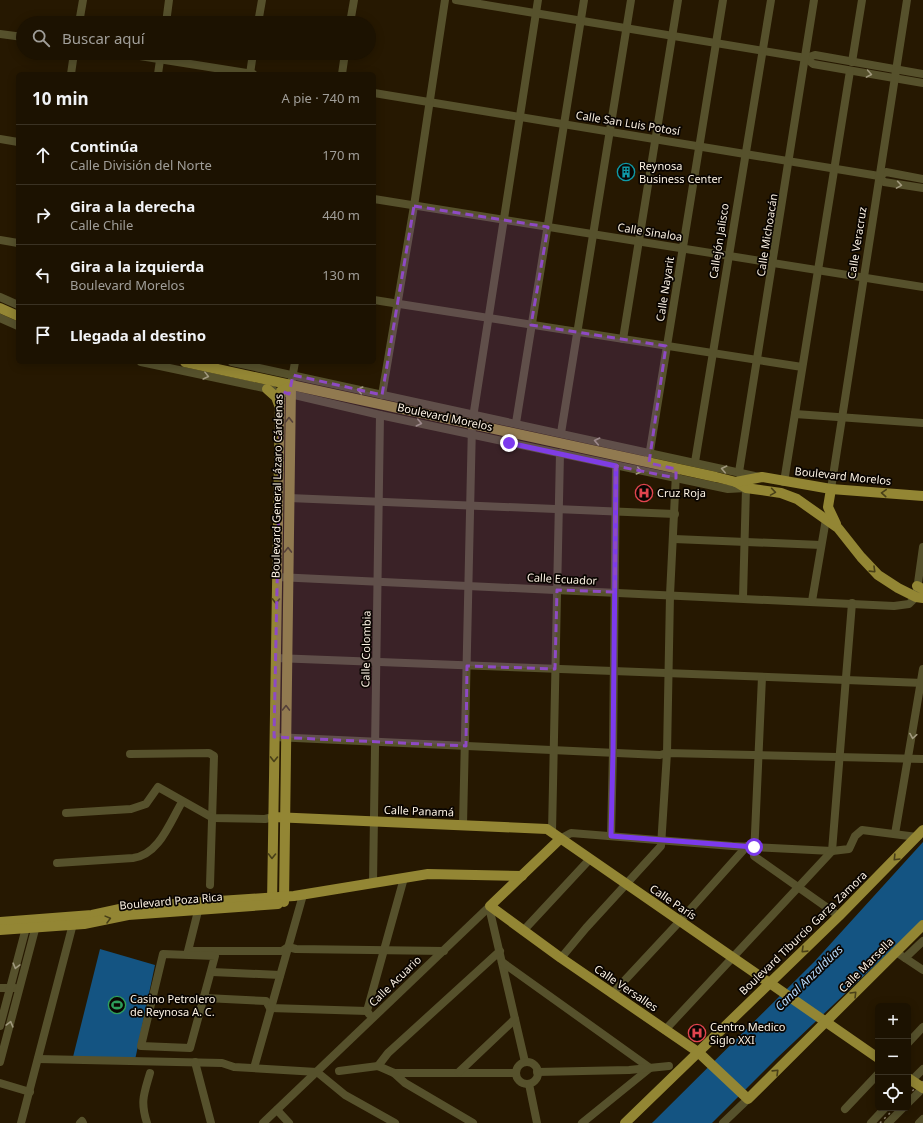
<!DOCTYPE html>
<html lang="es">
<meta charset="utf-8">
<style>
:root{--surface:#1c1201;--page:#292010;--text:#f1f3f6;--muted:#a09e99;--line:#3a3223}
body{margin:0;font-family:"Noto Sans",sans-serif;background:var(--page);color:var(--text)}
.controls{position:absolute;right:12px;bottom:12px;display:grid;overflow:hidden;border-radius:6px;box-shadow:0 2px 10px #0003}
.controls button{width:36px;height:36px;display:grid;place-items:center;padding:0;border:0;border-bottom:1px solid var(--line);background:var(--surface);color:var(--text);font:20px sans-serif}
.stop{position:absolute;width:12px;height:12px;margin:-9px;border:3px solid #7c3aed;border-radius:50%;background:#fff}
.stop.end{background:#7c3aed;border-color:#fff;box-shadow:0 1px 4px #0008}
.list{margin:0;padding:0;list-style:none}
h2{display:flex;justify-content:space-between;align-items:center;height:52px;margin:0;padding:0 16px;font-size:17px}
h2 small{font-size:13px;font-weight:400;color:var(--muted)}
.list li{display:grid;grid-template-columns:26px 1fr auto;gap:12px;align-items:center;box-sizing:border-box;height:60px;padding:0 16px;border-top:1px solid var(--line)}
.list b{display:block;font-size:15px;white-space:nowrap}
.list p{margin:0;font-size:13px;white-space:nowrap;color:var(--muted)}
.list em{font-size:13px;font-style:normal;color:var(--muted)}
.icon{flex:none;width:22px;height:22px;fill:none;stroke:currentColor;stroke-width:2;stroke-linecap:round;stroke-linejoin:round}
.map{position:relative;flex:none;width:923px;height:1123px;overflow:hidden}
.search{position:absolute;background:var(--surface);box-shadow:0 2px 10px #0003;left:16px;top:16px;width:360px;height:44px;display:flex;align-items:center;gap:10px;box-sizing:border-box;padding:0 14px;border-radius:22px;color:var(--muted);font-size:15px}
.panel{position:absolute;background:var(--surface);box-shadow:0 2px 10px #0003;left:16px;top:72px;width:360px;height:292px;border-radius:6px}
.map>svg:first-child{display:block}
</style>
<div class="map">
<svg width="923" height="1123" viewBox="0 0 923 1123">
<rect width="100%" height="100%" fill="#261801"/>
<g fill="#145482">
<path d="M923,842V920L776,1059L712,1123H652L814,962Z"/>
<path d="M100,949L155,965L135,1060L73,1057Z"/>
</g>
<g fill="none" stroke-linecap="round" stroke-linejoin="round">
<g stroke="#56512c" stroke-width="8">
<path d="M456,0L806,58L815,55L923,74"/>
<path d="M79,23L83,0"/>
<path d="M166,23L169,0"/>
<path d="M258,23L262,0"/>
<path d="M350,23L354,0"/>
<path d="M0,34L23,37"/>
<path d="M121,53L253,74"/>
<path d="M806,58L813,64L923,83"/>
<path d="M852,62L862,0"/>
<path d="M71,74L74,53"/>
<path d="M158,74L161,53"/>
<path d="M250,74L253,53"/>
<path d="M342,74L345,53"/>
<path d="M374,93L879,176L886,172L923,179"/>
<path d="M0,139L18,142"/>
<path d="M879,176L884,182L923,188"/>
<path d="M374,199L923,287"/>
<path d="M0,240L18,243"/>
<path d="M0,297L18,305"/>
<path d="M374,300L802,367"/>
<path d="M0,318L18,326"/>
<path d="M623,339L678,0"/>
<path d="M141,362L273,390"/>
<path d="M232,362L759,477"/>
<path d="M292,379L295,362"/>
<path d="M286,393L380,415L676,478L728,489L746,488"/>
<path d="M382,395L414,206L445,0"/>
<path d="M795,414L923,423"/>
<path d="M516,423L584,0"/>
<path d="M561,433L631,0"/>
<path d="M649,457L723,0"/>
<path d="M695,462L771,0"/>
<path d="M784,482L850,71"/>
<path d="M831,489L907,0"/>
<path d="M289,498L675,514"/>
<path d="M674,539L821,545"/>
<path d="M277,577L894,606L909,604L916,597L923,547"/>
<path d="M743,598L746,488L739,472L814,0"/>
<path d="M812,601L826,519"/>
<path d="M275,658L923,683"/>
<path d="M762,677L754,856L839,916"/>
<path d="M274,737L660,755L667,753L923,759"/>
<path d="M130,754L209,753L214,756L210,885"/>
<path d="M66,813L131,809L146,804L158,787L213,818L265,819L273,817"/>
<path d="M463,825L472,424L538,0"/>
<path d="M552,832L560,453"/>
<path d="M895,834L923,669"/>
<path d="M611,836L613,752L616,466"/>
<path d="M560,839L571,833L732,846L832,851L849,849L855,836L862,830L917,837"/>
<path d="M832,851L852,603"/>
<path d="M57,863L133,858C159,855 170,822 182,802"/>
<path d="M373,883L380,415"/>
<path d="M489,907L525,1062"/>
<path d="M198,911L188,951H282L288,947L296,949L444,951"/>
<path d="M523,931L589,860"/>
<path d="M896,952L923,970"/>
<path d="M163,954L215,956L190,1048L141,1046Z"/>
<path d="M561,958L586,928L661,846L667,753L670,595L676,473"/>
<path d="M905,958L923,941"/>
<path d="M502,962L650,1068L582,1123"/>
<path d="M212,972L280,975"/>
<path d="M0,988H15"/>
<path d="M612,994L680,921L747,846"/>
<path d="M205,998L266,1001L270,1008L367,1011"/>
<path d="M369,1014L367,1011L404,878"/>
<path d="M0,1026L27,924"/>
<path d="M665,1030L832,851"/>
<path d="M908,1043L923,1027"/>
<path d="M38,1059L222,1063L234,1067L317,1072"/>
<path d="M0,1062L37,922"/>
<path d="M195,1062L211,1123"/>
<circle cx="527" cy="1073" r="11"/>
<path d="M378,1066L388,1053L500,951"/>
<path d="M254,1068L303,895"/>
<path d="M339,1071L378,1066L394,1073H516"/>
<path d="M317,1072L345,1095L395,1123"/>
<path d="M459,1072L515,1019"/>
<path d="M537,1072L629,1070L669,1066"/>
<path d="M394,1073L405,1083L473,1123"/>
<path d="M0,1083L30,1092"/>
<path d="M529,1084L537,1123"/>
<path d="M908,1084L923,1069"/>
<path d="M908,1103L923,1088"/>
<path d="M845,1109L878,1074"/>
<path d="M277,1110L289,1123"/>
<path d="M21,1123L74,920"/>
<path d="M80,1123L82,1121L83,1123"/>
<path d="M147,1123C140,1101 144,1094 150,1073"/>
<path d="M263,1123L490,906"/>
<path d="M723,1123L748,1099"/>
<path d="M871,1123L885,1108"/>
<path d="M888,1123L903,1108"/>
<path d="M919,1123L923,1119"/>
</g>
<g stroke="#938634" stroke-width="10">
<path d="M0,308L18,316"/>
<path d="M185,362L716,477L736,482L746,488L781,493L797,499L838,528L861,557L878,575L898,588L916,597L923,598"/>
<path d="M267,389L276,397L279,405"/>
<path d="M736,482L762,477L831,489L923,496"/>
<path d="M831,489L828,507L836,524"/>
<path d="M917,586L923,589"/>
<path d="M273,817L547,829L878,1058"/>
<path d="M560,839L490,906L561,958L698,1052L748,1099L923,925"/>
<path d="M284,902L291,386"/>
<path d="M272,904L280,397L281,391L291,386"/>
<path d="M0,922L92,915L129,907L294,896L428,874L522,876"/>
<path d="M0,930L84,924L128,915L278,904"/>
<path d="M625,1123L839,916L923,830"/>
</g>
<g stroke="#928673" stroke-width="1.5" stroke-dasharray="2 4" stroke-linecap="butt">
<path d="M908,1095L923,1081"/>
<path d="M880,1123L895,1108"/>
</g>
<path stroke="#938634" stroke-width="10" d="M908,1078L923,1088"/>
</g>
<defs><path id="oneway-chevron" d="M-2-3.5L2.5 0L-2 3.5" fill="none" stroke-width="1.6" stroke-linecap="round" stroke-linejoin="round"/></defs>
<g stroke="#a1997e">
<use href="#oneway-chevron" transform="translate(869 74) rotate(10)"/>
<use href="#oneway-chevron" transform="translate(899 185) rotate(9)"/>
<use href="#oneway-chevron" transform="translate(206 376) rotate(14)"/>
<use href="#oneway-chevron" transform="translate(360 390) rotate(-167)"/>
<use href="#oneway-chevron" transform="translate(419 423) rotate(13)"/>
<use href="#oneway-chevron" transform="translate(597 441) rotate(-168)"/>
<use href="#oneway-chevron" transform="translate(724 469) rotate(-167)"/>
<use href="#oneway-chevron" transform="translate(639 471) rotate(12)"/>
<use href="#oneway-chevron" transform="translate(913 736) rotate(99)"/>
<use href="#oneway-chevron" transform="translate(16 966) rotate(105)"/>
<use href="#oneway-chevron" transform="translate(10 1024) rotate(-75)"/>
</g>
<g stroke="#483f18">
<use href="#oneway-chevron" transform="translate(289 420) rotate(-90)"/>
<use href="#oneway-chevron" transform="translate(773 492) rotate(9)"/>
<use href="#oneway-chevron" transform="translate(884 493) rotate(-176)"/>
<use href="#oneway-chevron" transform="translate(288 550) rotate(-89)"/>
<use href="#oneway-chevron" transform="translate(873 570) rotate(44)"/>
<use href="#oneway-chevron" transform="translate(276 601) rotate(91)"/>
<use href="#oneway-chevron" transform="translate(286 708) rotate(-89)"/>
<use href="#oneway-chevron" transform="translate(274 759) rotate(91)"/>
<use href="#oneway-chevron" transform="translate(272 856) rotate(91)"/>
<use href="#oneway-chevron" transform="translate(896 858) rotate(134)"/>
<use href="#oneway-chevron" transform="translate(108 919) rotate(-15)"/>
<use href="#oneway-chevron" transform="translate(804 950) rotate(136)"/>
<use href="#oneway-chevron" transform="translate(854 994) rotate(-45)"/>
<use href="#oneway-chevron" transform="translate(776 1072) rotate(-44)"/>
</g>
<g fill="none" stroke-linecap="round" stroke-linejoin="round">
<path stroke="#7c3aed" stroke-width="5" d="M509,443L616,466L613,752L611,836L754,847"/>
</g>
<path fill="#8e4ac4" fill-opacity="0.2" stroke="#8e4ac4" stroke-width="3" stroke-dasharray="8 5" stroke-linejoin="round" d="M414,206L548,227L531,325L666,346L649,463L676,469V478L616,466L615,592L557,590L555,669L467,666L466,746L274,737L281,391L289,394L293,375L382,395Z"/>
<defs>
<symbol id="building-ring" viewBox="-11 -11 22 22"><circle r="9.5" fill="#0a0501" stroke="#0f9aa8" stroke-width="1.5"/><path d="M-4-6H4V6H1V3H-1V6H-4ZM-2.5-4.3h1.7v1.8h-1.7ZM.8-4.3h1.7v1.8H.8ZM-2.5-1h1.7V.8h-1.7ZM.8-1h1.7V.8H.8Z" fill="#0f9aa8"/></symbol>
<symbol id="hospital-ring" viewBox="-11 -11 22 22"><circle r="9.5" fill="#0a0501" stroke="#e0444e" stroke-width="1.5"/><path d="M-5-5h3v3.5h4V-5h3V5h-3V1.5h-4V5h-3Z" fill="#e0444e"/></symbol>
<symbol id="stadium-ring" viewBox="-11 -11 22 22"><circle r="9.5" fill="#0a0501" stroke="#2e9e5b" stroke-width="1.5"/><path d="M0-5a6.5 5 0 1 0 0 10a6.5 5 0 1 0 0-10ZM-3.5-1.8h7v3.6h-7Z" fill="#2e9e5b"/></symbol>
</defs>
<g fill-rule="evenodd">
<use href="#building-ring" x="616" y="162" width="20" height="20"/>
<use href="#hospital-ring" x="634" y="483" width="20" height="20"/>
<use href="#stadium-ring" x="107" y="995" width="20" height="20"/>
<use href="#hospital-ring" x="687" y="1023" width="20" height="20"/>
</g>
<g text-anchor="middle" stroke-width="3.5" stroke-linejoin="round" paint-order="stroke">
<g font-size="11" fill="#fcf2e3" stroke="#0a0501">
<text transform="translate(628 123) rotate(9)" y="4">Calle San Luis Potosí</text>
<text transform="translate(650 232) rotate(9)" y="4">Calle Sinaloa</text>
<text transform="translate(767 235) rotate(-81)" y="4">Calle Michoacán</text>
<text transform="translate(719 241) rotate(-81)" y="4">Callejón Jalisco</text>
<text transform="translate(857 243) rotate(-81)" y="4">Calle Veracruz</text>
<text transform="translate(665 289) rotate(-81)" y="4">Calle Nayarit</text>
<text transform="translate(445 417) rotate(12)" y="4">Boulevard Morelos</text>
<text transform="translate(843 476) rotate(6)" y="4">Boulevard Morelos</text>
<text transform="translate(277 486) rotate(-89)" y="4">Boulevard General Lázaro Cárdenas</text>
<text transform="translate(562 579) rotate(3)" y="4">Calle Ecuador</text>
<text transform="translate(366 649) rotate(-89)" y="4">Calle Colombia</text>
<text transform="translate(419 811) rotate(2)" y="4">Calle Panamá</text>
<text transform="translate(171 901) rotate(-5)" y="4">Boulevard Poza Rica</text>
<text transform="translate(673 902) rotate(34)" y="4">Calle París</text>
<text transform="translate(803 933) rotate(-44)" y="4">Boulevard Tiburcio Garza Zamora</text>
<text transform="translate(866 965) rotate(-45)" y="4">Calle Marsella</text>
<text transform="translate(395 981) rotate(-44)" y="4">Calle Acuario</text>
<text transform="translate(626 988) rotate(34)" y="4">Calle Versalles</text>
</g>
<g font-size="11" fill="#fcf2e3" stroke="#0a0501" text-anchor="start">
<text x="639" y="170">Reynosa<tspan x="639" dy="13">Business Center</tspan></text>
<text x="657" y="497">Cruz Roja</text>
<text x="130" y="1003">Casino Petrolero<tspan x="130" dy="13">de Reynosa A. C.</tspan></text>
<text x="710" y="1031">Centro Medico<tspan x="710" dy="13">Siglo XXI</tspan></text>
</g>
<g font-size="12" font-style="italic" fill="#b4d9fa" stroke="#0a0501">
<text transform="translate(809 978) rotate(-44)" y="4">Canal Anzaldúas</text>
</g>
</g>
</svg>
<div class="controls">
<button>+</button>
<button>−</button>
<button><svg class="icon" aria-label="locate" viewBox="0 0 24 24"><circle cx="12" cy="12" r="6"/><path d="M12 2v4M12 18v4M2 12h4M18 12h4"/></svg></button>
</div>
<div class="stop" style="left:754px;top:847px"></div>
<div class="stop end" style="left:509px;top:443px"></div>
<div class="search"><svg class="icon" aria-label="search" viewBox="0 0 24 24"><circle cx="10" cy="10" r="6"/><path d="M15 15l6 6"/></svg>Buscar aquí</div>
<section class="panel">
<h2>10 min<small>A pie · 740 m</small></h2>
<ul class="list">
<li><svg class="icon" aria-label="ahead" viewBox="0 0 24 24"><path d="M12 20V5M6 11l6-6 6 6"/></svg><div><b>Continúa</b><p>Calle División del Norte</p></div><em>170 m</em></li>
<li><svg class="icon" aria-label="right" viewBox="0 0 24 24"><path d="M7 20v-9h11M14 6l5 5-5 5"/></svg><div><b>Gira a la derecha</b><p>Calle Chile</p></div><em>440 m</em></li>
<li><svg class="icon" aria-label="left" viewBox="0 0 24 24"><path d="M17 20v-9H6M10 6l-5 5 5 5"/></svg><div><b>Gira a la izquierda</b><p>Boulevard Morelos</p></div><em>130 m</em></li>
<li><svg class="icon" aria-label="arrive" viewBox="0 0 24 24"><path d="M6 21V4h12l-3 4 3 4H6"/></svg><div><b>Llegada al destino</b></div></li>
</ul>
</section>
</div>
